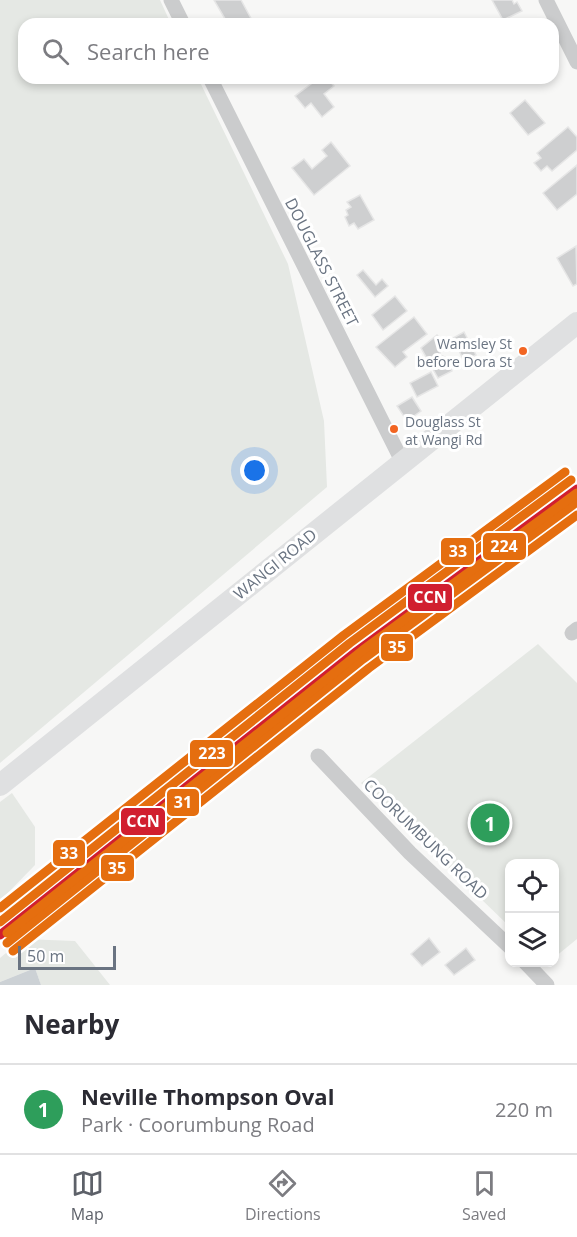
<!DOCTYPE html>
<meta charset="utf-8">
<style>
:root{--surface:#fff;--page:#f2f2f3;--text:#2b2b33;--muted:#7c7c81;--line:#e1e1e2;--accent:#5d6169}
body{margin:0;font-family:"Open Sans",sans-serif;background:var(--page);color:var(--text)}
.controls{position:absolute;right:18px;bottom:18px;display:grid;overflow:hidden;border-radius:12px;box-shadow:0 3px 9px #0003}
.controls button{width:54px;height:54px;display:grid;place-items:center;padding:0;border:0;border-bottom:2px solid var(--line);background:var(--surface);color:var(--text);font:30px sans-serif}
.scale{position:absolute;left:18px;bottom:15px;width:98px;box-sizing:border-box;padding-left:6px;border:3px solid #6a7482;border-top:0;font-size:16px;line-height:21px;white-space:nowrap;color:#6a7482;-webkit-text-stroke:4px #fff;paint-order:stroke}
.you{position:absolute;left:255px;top:471px;width:21px;height:21px;margin:-15px;border:4px solid #fff;border-radius:50%;background:#1a73e8;box-shadow:0 0 0 9px #1a73e833}
.badge{display:grid;place-items:center;width:39px;height:39px;border-radius:50%;background:var(--accent);color:#fff;font-size:20px;font-weight:700}
.pin{position:absolute;translate:-50% -50%;border:3px solid #fff;box-shadow:0 2px 6px #0006}
.list{margin:0;padding:0;list-style:none}
h2{display:flex;justify-content:space-between;align-items:center;height:78px;margin:0;padding:0 24px;font-size:26px}
h2 small{font-size:20px;font-weight:400;color:var(--muted)}
.list li{display:grid;grid-template-columns:39px 1fr auto;gap:18px;align-items:center;box-sizing:border-box;height:90px;padding:0 24px;border-top:2px solid var(--line)}
.list b{display:block;font-size:22px;white-space:nowrap}
.list p{margin:0;font-size:20px;white-space:nowrap;color:var(--muted)}
.list em{font-size:20px;font-style:normal;color:var(--muted)}
.icon{flex:none;width:33px;height:33px;fill:none;stroke:currentColor;stroke-width:2;stroke-linecap:round;stroke-linejoin:round}
.map{position:relative;flex:none;width:577px;height:985px;overflow:hidden}
.search{position:absolute;background:var(--surface);box-shadow:0 3px 9px #0003;left:18px;right:18px;top:18px;height:66px;display:flex;align-items:center;gap:15px;box-sizing:border-box;padding:0 21px;border-radius:18px;color:var(--muted);font-size:22px}
.sheet{height:168px;background:var(--surface)}
nav{display:flex;justify-content:space-around;align-items:center;box-sizing:border-box;height:84px;border-top:2px solid var(--line);background:var(--surface);font-size:16px;color:var(--muted)}
nav a{display:grid;justify-items:center;gap:3px}
nav .on{color:var(--accent)}
.map>svg:first-child{display:block}
</style>
<div class="map">
<svg width="577" height="985" viewBox="0 0 577 985">
<rect width="100%" height="100%" fill="#f7f7f6"/>
<g fill="#e5e8e4">
<path d="M0,0H160L171,24H24V78H198L288,264L324,421L327,487L0,763Z"/>
<path d="M538,644L577,683V939L555,957L554,864H510L509,926L361,783Z"/>
<path d="M12,793L35,827V865L0,901V802Z"/>
<path d="M23,939L75,941L110,985H41L35,968L0,982V958Z"/>
</g>
<path fill="#ccd1d5" d="M35,968L41,985H0V982Z"/>
<g fill="#cecfd0" stroke="#e6e6e6" stroke-width="1.5">
<path d="M214,0H241L254,24H228Z"/>
<path d="M492,0H512L514,4L517,2L522,11L503,20Z"/>
<path d="M319,78H327L334,86L324,94L334,107L322,117L311,103L305,108L295,96Z"/>
<path d="M525,100L545,123L528,135L510,113Z"/>
<path d="M568,127L577,137V150L552,171L547,166L541,171L534,163L541,158L537,153Z"/>
<path d="M331,142L350,166L314,195L292,168L304,159L312,169L327,156L322,150Z"/>
<path d="M577,165V194L557,210L543,193Z"/>
<path d="M360,195L374,220L358,229L354,223L349,226L345,217L348,215L346,210L351,207L347,202Z"/>
<path d="M576,246L577,284L573,286L557,258Z"/>
<path d="M363,270L376,285L382,279L388,286L375,297L357,275Z"/>
<path d="M395,296L407,311L383,330L372,315Z"/>
<path d="M414,317L427,334L403,352L407,357L395,367L376,347Z"/>
<path d="M464,332L476,355L464,361L453,338Z"/>
<path d="M437,335L445,344L440,348V355L445,357L452,371L438,378L421,348Z"/>
<path d="M431,372L438,386L417,397L410,383Z"/>
<path d="M412,397L421,411L407,421L397,406Z"/>
<path d="M429,938L440,952L422,966L411,954Z"/>
<path d="M466,948L475,960L454,975L445,965Z"/>
</g>
<g fill="none" stroke-linecap="round" stroke-linejoin="round">
<g stroke="#cbcccd" stroke-width="15">
<path d="M171,0L183,24"/>
<path d="M546,0L577,62"/>
<path d="M210,78L402,461"/>
<path d="M572,633L577,629"/>
<path d="M318,756L410,853L510,947"/>
<path d="M525,962L547,985"/>
</g>
<path stroke="#dfe0e1" stroke-width="22" d="M0,785L577,323"/>
<defs>
<path id="rail-1" d="M0,935L357,651L577,489"/>
<path id="rail-2" d="M7,943L363,659L577,502"/>
<path id="rail-3" d="M0,922L350,643L571,480"/>
<path id="rail-4" d="M13,951L369,668L577,515"/>
<path id="rail-5" d="M0,908L344,635L565,472"/>
<path id="rail-6" d="M7,933L363,650L577,493"/>
</defs>
<use href="#rail-1" stroke="#fff" stroke-width="14"/>
<use href="#rail-2" stroke="#fff" stroke-width="14"/>
<use href="#rail-3" stroke="#fff" stroke-width="14"/>
<use href="#rail-4" stroke="#fff" stroke-width="14"/>
<use href="#rail-5" stroke="#fff" stroke-width="14"/>
<use href="#rail-6" stroke="#fff" stroke-width="14"/>
<use href="#rail-1" stroke="#d11f2f" stroke-width="9"/>
<use href="#rail-2" stroke="#e56e0f" stroke-width="9"/>
<use href="#rail-3" stroke="#e56e0f" stroke-width="9"/>
<use href="#rail-4" stroke="#e56e0f" stroke-width="9"/>
<use href="#rail-5" stroke="#e56e0f" stroke-width="9"/>
<use href="#rail-6" stroke="#e56e0f" stroke-width="9"/>
</g>
<g fill="#f26522" stroke="#fff" stroke-width="2">
<circle cx="523" cy="351" r="5"/>
<circle cx="394" cy="429" r="5"/>
</g>
<g text-anchor="middle" stroke-width="6" stroke-linejoin="round" paint-order="stroke">
<g font-size="14" fill="#6a7482" stroke="#fff" text-anchor="end">
<text x="512" y="349">Wamsley St<tspan x="512" dy="18">before Dora St</tspan></text>
<text x="405" y="427" text-anchor="start">Douglass St<tspan x="405" dy="18">at Wangi Rd</tspan></text>
</g>
<g font-size="16" fill="#6a7482" stroke="#fff">
<text transform="translate(322 262) rotate(63)" y="6">DOUGLASS STREET</text>
<text transform="translate(275 564) rotate(-39)" y="6">WANGI ROAD</text>
<text transform="translate(426 839) rotate(44)" y="6">COORUMBUNG ROAD</text>
</g>
</g>
<g stroke="#fff" stroke-width="2">
<rect x="482" y="532" width="45" height="29" rx="6" fill="#e56e0f"/>
<rect x="440" y="537" width="35" height="29" rx="6" fill="#e56e0f"/>
<rect x="407" y="583" width="46" height="29" rx="6" fill="#d11f2f"/>
<rect x="380" y="633" width="34" height="29" rx="6" fill="#e56e0f"/>
<rect x="189" y="739" width="45" height="29" rx="6" fill="#e56e0f"/>
<rect x="166" y="788" width="34" height="29" rx="6" fill="#e56e0f"/>
<rect x="120" y="807" width="46" height="29" rx="6" fill="#d11f2f"/>
<rect x="52" y="839" width="34" height="28" rx="6" fill="#e56e0f"/>
<rect x="100" y="854" width="35" height="28" rx="6" fill="#e56e0f"/>
</g>
<g font-size="16" text-anchor="middle" font-weight="bold" fill="#fff">
<text x="504" y="552">224</text>
<text x="458" y="557">33</text>
<text x="430" y="603">CCN</text>
<text x="397" y="653">35</text>
<text x="212" y="759">223</text>
<text x="183" y="808">31</text>
<text x="143" y="827">CCN</text>
<text x="69" y="859">33</text>
<text x="117" y="874">35</text>
</g>
</svg>
<div class="controls">
<button><svg class="icon" aria-label="locate" viewBox="0 0 24 24"><circle cx="12" cy="12" r="6"/><path d="M12 2v4M12 18v4M2 12h4M18 12h4"/></svg></button>
<button><svg class="icon" aria-label="layers" viewBox="0 0 24 24"><path d="M12 4l9 5-9 5-9-5zM3 14l9 5 9-5"/></svg></button>
</div>
<div class="scale">50 m</div>
<div class="you"></div>
<div class="pin badge" style="left:490px;top:823px;background:#2e9e5b">1</div>
<div class="search"><svg class="icon" aria-label="search" viewBox="0 0 24 24"><circle cx="10" cy="10" r="6"/><path d="M15 15l6 6"/></svg>Search here</div>
</div>
<section class="sheet">
<h2>Nearby<small></small></h2>
<ul class="list">
<li><span class="badge" style="background:#2e9e5b">1</span><div><b>Neville Thompson Oval</b><p>Park · Coorumbung Road</p></div><em>220 m</em></li>
</ul>
</section>
<nav>
<a class="on"><svg class="icon" aria-label="map" viewBox="0 0 24 24"><path d="M3 6l6-2 6 2 6-2v14l-6 2-6-2-6 2zM9 4v14M15 6v14"/></svg>Map</a>
<a><svg class="icon" aria-label="directions" viewBox="0 0 24 24"><path d="M12 3l9 9-9 9-9-9zM9 14v-3h6M13 9l2 2-2 2"/></svg>Directions</a>
<a><svg class="icon" aria-label="saved" viewBox="0 0 24 24"><path d="M7 4h10v16l-5-4-5 4z"/></svg>Saved</a>
</nav>
